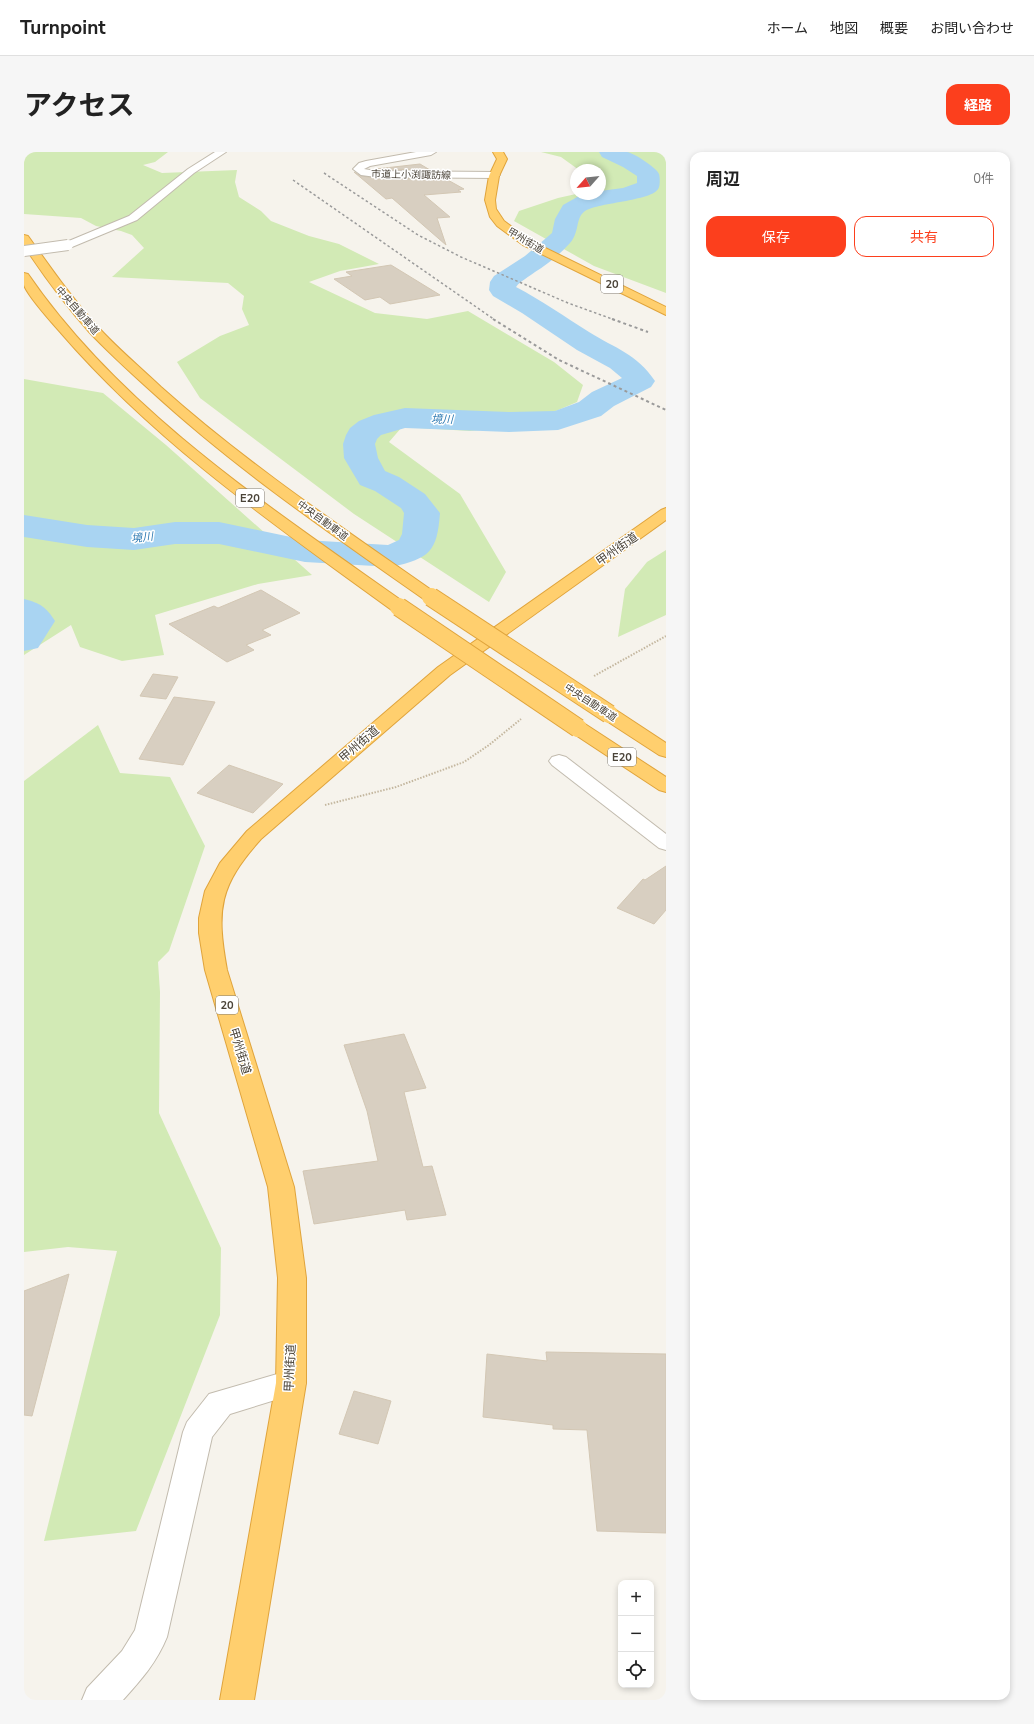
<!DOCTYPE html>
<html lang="ja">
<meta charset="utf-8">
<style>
:root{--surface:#fff;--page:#f6f6f6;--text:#222;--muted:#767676;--line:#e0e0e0;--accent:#fc3f1d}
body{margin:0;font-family:"Nunito Sans","Noto Sans JP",sans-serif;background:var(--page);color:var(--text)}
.controls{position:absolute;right:12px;bottom:12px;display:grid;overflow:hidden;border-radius:8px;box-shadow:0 2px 6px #0003}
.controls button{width:36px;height:36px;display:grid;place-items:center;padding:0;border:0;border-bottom:1px solid var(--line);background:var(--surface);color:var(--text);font:20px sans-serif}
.compass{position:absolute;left:546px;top:12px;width:36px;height:36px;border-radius:50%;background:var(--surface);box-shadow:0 2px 6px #0003;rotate:243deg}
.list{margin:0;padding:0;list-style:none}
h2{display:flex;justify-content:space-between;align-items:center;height:52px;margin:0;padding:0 16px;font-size:17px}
h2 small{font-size:13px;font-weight:400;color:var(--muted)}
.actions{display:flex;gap:8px;padding:12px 16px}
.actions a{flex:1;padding:9px 0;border:1px solid var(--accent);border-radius:12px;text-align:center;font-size:14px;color:var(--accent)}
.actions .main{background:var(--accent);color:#fff}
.icon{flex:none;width:22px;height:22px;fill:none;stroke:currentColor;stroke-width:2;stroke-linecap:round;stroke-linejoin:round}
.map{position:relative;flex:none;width:642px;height:1548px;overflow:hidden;border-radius:12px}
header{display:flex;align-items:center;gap:24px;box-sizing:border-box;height:56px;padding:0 20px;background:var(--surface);border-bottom:1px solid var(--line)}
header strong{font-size:19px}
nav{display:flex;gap:22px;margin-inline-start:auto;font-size:14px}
.intro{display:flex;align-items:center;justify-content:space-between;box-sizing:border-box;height:96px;padding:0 24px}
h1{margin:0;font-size:28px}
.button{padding:10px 18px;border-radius:12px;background:var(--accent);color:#fff;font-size:14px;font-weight:700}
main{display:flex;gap:24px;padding:0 24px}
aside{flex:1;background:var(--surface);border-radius:12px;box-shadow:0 2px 6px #0003}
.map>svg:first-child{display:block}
</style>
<header>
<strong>Turnpoint</strong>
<nav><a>ホーム</a><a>地図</a><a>概要</a><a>お問い合わせ</a></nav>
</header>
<div class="intro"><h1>アクセス</h1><a class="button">経路</a></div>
<main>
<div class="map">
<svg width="642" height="1548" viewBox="0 0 642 1548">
<rect width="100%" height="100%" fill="#f6f3ec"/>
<g fill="#d2eab5">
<path d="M0,0H144L131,10L119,13L138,21L213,18L211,30L215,45L237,59L247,69L285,84L315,92L355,112L316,119L285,130L351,161L403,167L444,159L530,210L559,233L553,250L497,274L446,279L378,275L365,290L436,342L482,420L465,450L330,362L176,246L153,210L196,184L225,173L218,157L220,144L204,131L88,125L120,96L108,83L97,79L72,74L57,66L0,62Z"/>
<path d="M517,0H642V141L570,114L490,69L495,59L534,46L552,42H576V18H555L537,5Z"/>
<path d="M0,227L79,241L142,293L288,423L234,432L131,463L140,503L98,509L56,495L47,473L0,503Z"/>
<path d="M642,398V463L594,485L601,437L623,410Z"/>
<path d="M74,573L96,621L146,625L181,694L145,799L134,810L136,840L135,961L197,1096L196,1163L112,1379L20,1389L93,1099L44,1095L0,1100V629Z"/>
</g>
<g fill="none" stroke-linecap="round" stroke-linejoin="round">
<g fill="#a9d4f2" fill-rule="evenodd">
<path d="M575,0C584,0 595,0 603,0C610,1 633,16 635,22C636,25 636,32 635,35C632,49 575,50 561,59C551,66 556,80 546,91C536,102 524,112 511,120C505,125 496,129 492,135C517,148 541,165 565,180C592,197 612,201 631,229L627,235L590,254L577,264L534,278L485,280L381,276L357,283L353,287L351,292L354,306L361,319L375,325L401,342L416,361C413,400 406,406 368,415L281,410L195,392H151L110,398L63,395L0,385V363L63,373L110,376L151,370H195L281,388L364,393L375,388L378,382L380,361L377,356L351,339L336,333L320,306L319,292L322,283L326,276L335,269L350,263L381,256L485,260L531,259L555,250L568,240L598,226L586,216L553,198L498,161L469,144L465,138L466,130L470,124L501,104L528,81L531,67L539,53L555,44L563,42H576V39L599,36L613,31V24L599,15L578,5Z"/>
<path d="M0,447C16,451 22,455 31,469L14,496L0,499Z"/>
</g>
</g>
<g fill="#d8cfc1" stroke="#d3c7b4">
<path d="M396,12L406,18L352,17Z"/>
<path d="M330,20L337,24L352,26L422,27L440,37L434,38L437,40L400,43L426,65L413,66L422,93L368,46L362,47Z"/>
<path d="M367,113L416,143L366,152L356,145L341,148L310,127L328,124L322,120Z"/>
<path d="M237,438L276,461L238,478L247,483L222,493L230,498L203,510L145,472L190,454L194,456Z"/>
<path d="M129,522L154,525L142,547L116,544Z"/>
<path d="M150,545L191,550L159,613L115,607Z"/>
<path d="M205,613L259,632L229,661L173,641Z"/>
<path d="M642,714V758L630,772L593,756L619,727L621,728Z"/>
<path d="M380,882L402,936L380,940L399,1015L408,1014L422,1063L383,1068L381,1058L290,1072L279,1019L354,1009L343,959L320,893Z"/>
<path d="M45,1122L8,1264L0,1263V1139Z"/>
<path d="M522,1200L642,1202V1381L573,1379L563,1278L529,1277V1273L459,1265L463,1202L523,1209Z"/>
<path d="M330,1239L367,1249L354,1292L315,1282Z"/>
</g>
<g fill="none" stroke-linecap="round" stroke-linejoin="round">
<defs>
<g id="minor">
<path d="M191,0H202L170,21L113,68L48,95H40L39,93L40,91L105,64L164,17Z"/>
<path d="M392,0H412L407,3L346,14L340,17L352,19L471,20L476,23L471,26L352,25L337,23L329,17L335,11L342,9Z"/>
<path d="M535,603L542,605L642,682V698L635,696L528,613L525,609L528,605Z"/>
<path d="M267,1218L277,1222L282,1231L277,1240L206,1262L188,1285L143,1485C133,1510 117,1528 99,1548H58L63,1536L98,1499L111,1478L159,1280L163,1270L185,1242Z"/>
</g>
<g id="highway">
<path d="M469,0H479L483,7L475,24L471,48L472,57L480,69L507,89L642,155V163L499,93L473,74L466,65L461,48L465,24L473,7Z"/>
<path d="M0,83L4,84C26,115 48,146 74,175C93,196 116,215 137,235C223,312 319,376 413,442L415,445L413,448L407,450L401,448C307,382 212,317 127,239C106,220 85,201 66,181C41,153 20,124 0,94Z"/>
<path d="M0,121L4,122C98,259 247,356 381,451L383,455L381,459L375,460L369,459C252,374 132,291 37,181C29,172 3,143 0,133C0,129 0,124 0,121Z"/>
<path d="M642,356V368L426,523L237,687C195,734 192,757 203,818L270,1035L282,1126V1231L230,1548H196L252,1231L254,1126L244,1035L181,818L175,781V766L181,739L196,711L223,679L414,515L637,358Z"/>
<path d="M585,556L592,558L642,591V605L635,603L578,566L576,562L578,558Z"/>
<path d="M554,570L561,572L642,625V640L635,638L547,580L545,576L547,572Z"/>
</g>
</defs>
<use href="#minor" stroke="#c2bbae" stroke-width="2"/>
<use href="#highway" stroke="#e0a43c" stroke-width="2"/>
<g stroke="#c4b79f" stroke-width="2" stroke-dasharray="1.5 1.5" stroke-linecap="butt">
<path d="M570,524L642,484"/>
<path d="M301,653L372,635L440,610L465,593L497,567"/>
</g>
<use href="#minor" fill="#fff" fill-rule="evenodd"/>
<use href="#highway" fill="#ffcf6e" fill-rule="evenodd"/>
<g stroke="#9a9a9a" stroke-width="1.5" stroke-dasharray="2.5 2.5" stroke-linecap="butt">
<path d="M300,21L394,83L437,105L544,151L591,168"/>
<path d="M269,28L471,168"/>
</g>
<g stroke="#9a9a9a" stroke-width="2" stroke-dasharray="3 3" stroke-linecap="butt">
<path d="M469,167L535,208L642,258"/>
<path d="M588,167L624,180"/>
</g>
<defs>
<path id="minor-bridge" d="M0,99L44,93"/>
<g id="highway-bridge">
<path d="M407,445L585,562"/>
<path d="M375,455L554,576"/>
</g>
</defs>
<use href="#minor-bridge" stroke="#c2bbae" stroke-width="12" stroke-linecap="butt"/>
<use href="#highway-bridge" stroke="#e0a43c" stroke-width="20" stroke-linecap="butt"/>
<use href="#minor-bridge" stroke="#fff" stroke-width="10"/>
<use href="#highway-bridge" stroke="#ffcf6e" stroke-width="18"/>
</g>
<g text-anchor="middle" stroke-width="3" stroke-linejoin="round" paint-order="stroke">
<g font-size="10" fill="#4b4439" stroke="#fff">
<text transform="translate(387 22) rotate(1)" y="4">市道上小渕諏訪線</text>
<text transform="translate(502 88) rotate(31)" y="4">甲州街道</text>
<text transform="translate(54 158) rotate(49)" y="4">中央自動車道</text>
<text transform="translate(299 368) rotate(36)" y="4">中央自動車道</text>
<text transform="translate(567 550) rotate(33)" y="4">中央自動車道</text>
</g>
<g fill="#fff" stroke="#817c74" stroke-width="1">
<rect x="577" y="123" width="22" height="18" rx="3"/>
<rect x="212" y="337" width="28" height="18" rx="3"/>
<rect x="584" y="596" width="28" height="18" rx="3"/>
<rect x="192" y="844" width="22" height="18" rx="3"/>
</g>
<g font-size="11" font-weight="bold" fill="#4b4439">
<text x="588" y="136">20</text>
<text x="226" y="350">E20</text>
<text x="598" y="609">E20</text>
<text x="203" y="857">20</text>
</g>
<g font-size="11" font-style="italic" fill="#2e7ab2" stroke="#fff">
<text transform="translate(418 267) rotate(1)" y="4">境川</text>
<text transform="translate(118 385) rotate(-6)" y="4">境川</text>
</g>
<g font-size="12" fill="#4b4439" stroke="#fff">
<text transform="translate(593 397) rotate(-35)" y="4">甲州街道</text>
<text transform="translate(335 592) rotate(-41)" y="4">甲州街道</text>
<text transform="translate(216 899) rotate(73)" y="4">甲州街道</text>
<text transform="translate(266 1216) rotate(-87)" y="4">甲州街道</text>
</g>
</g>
</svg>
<div class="controls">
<button>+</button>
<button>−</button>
<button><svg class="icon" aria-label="locate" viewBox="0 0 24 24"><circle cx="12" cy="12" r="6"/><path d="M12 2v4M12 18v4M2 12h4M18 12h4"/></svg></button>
</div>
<svg class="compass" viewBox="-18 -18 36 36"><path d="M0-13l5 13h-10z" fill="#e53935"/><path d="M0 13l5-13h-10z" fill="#767676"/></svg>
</div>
<aside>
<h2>周辺<small>0件</small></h2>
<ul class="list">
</ul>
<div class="actions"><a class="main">保存</a><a>共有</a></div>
</aside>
</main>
